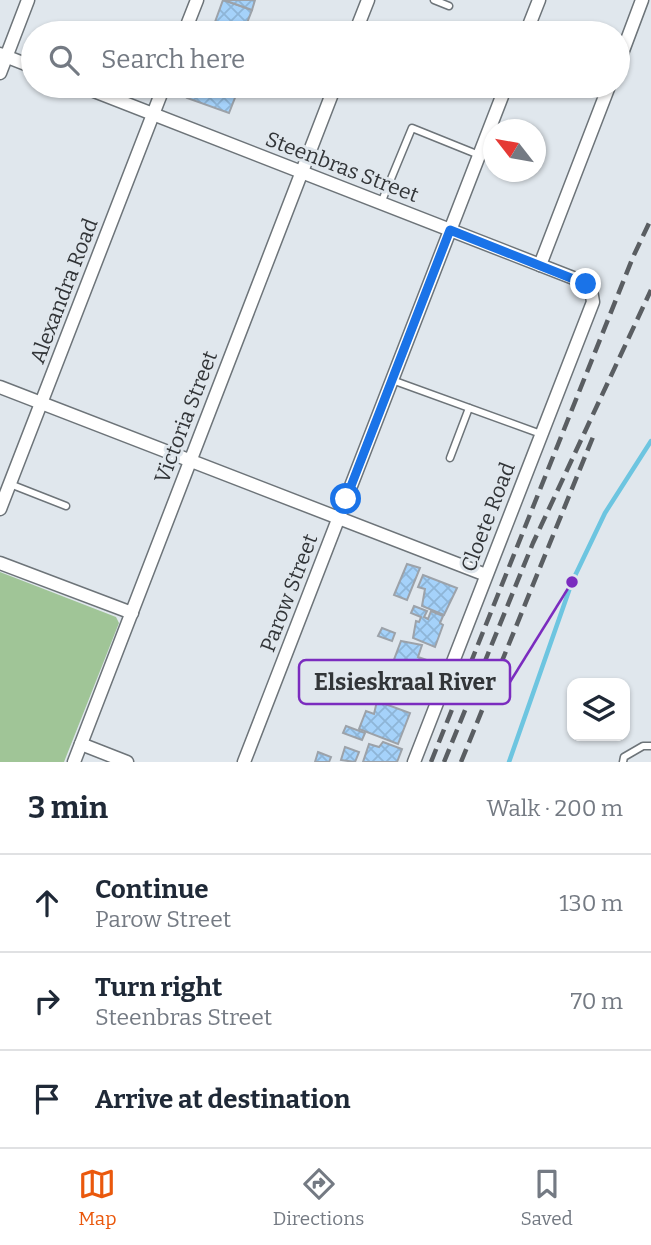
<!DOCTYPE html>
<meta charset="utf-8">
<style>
:root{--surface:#fff;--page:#f6f6f7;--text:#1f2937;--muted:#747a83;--line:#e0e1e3;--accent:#ea580c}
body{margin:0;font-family:Bitter,serif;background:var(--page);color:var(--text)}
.controls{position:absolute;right:21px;bottom:21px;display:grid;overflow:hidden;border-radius:14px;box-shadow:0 2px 5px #0004}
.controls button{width:63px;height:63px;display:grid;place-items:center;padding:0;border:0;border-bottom:2px solid var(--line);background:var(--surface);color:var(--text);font:35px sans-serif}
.compass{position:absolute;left:483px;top:119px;width:63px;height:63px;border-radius:50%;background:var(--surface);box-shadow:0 2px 5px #0004;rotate:301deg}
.stop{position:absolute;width:21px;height:21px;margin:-16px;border:5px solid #1a73e8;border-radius:50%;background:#fff}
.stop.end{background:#1a73e8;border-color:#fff;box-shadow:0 2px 7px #0008}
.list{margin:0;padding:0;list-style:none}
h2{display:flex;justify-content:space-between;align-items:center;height:91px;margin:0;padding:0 28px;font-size:30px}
h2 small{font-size:23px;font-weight:400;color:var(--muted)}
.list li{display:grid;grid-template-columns:46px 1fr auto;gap:21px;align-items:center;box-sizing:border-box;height:98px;padding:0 28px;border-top:2px solid var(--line)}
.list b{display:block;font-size:26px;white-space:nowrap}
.list p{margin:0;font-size:23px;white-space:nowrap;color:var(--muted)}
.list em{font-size:23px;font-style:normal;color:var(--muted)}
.icon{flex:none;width:38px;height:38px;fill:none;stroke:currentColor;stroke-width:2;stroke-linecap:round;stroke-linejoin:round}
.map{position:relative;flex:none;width:651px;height:762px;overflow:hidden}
.search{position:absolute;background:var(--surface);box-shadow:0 2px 5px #0004;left:21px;right:21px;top:21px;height:77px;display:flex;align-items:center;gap:18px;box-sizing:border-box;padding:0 24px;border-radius:38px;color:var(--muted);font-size:26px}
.sheet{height:385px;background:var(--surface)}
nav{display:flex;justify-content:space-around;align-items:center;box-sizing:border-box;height:98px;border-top:2px solid var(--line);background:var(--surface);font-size:19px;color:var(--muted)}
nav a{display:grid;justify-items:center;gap:4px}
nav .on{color:var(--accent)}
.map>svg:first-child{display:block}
</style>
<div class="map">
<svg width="651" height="762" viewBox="0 0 651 762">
<defs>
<pattern id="building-cross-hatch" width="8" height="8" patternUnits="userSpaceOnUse" patternTransform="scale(1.75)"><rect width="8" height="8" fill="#a5d2fa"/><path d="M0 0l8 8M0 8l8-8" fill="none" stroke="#8eb5d7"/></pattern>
</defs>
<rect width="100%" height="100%" fill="#e0e7ed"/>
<path fill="#a0c597" d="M0,572L116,617L119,623L64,762H0Z"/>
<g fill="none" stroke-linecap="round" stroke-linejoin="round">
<path stroke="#6dc5e0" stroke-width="4.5" d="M509,762L572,582L605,513L651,441"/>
</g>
<g fill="url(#building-cross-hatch)" stroke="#9ca2a9" stroke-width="2">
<path d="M223,0L252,10L243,33H211Z"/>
<path d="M224,0H255L252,10Z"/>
<path d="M192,86H227L238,90L229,113L187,98Z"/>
<path d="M407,564L420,568L407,600L394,595Z"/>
<path d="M423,575L457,588L444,615L422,606L425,589L418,587Z"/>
<path d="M414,606L427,611L424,617L428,619L431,611L443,616L440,623L443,625L435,647L413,638L416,621L419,622L421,617L411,613Z"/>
<path d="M382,628L395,633L392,641L378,636Z"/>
<path d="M401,641L422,645L418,657L430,661L424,677L392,665Z"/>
<path d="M377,701L410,713L398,744L359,729L366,711L374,714Z"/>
<path d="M346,726L365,733L362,740L343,733Z"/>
<path d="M383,742L402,749L397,762H363L369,744L379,747Z"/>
<path d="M345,747L359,752L355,762L341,760Z"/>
<path d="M318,752L331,757L329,762H315Z"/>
</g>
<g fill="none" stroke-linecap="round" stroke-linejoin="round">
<defs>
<g id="lane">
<path d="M434,0L449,6"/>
<path d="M381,203L412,128L479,155"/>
<path d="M392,380L541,434"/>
<path d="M450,458L469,408"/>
<path d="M10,484L66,506"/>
<path d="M623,762L624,757L643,746H651"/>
</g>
<g id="street">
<path d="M184,33L197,0"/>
<path d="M355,33L368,0"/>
<path d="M526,33L539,0"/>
<path d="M0,54L33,67"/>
<path d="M618,64L642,0"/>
<path d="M0,73L28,0"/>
<path d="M81,86L581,281L591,290L593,302L414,762"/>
<path d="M540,265L609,86"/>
<path d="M0,387L486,575"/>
<path d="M0,509L164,86"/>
<path d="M0,563L132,613"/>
<path d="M81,744L127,762"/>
<path d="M74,762L335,86"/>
<path d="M244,762L506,86"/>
</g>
</defs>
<use href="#lane" stroke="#6d7479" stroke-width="9"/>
<use href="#street" stroke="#6d7479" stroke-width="15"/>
<use href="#lane" stroke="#fff" stroke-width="6"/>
<use href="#street" stroke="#fff" stroke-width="12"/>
<g stroke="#5a5e62" stroke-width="4.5" stroke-dasharray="14 7" stroke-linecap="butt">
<path d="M431,762L633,257L651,219"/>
<path d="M444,762L533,543L651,290"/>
<path d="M461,762L593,437"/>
</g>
</g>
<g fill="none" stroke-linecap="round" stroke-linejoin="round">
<path stroke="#1a73e8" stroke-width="9" d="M346,499L450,230L586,284"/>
</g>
<g text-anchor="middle" stroke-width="6" stroke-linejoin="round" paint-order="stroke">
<g font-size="21" fill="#323538" stroke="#e0e7ed">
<text transform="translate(342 167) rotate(21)" y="7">Steenbras Street</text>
<text transform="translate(64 291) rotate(-69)" y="7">Alexandra Road</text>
<text transform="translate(186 417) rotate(-69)" y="7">Victoria Street</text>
<text transform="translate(488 517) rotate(-69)" y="7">Cloete Road</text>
<text transform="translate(289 593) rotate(-69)" y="7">Parow Street</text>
</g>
</g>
<path fill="none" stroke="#7b2cbf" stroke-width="2.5" d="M572 582L510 682"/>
<circle fill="#7b2cbf" stroke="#e0e7ed" stroke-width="2.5" cx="572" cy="582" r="7"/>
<rect fill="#e0e7ed" stroke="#7b2cbf" stroke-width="2.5" x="299" y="660" width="211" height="44" rx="7"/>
<g font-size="23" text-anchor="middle" font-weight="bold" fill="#323538">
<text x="405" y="690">Elsieskraal River</text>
</g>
</svg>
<div class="controls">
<button><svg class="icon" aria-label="layers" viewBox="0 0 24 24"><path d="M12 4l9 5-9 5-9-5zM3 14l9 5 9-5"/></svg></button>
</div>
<svg class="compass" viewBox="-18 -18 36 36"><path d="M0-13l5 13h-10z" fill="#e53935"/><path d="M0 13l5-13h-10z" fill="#747a83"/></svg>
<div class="stop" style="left:346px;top:499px"></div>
<div class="stop end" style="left:586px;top:284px"></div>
<div class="search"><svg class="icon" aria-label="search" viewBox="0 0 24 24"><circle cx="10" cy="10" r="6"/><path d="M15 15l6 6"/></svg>Search here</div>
</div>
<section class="sheet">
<h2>3 min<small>Walk · 200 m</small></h2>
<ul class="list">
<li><svg class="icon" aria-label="ahead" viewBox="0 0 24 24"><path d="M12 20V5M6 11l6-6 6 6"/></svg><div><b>Continue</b><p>Parow Street</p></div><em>130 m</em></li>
<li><svg class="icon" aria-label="right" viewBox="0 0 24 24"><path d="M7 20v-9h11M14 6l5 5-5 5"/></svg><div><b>Turn right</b><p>Steenbras Street</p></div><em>70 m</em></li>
<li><svg class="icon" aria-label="arrive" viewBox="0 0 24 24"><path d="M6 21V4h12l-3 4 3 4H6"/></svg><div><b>Arrive at destination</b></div></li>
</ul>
</section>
<nav>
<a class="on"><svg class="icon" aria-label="map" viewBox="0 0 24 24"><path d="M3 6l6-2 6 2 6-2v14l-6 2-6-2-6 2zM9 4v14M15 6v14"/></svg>Map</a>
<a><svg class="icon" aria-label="directions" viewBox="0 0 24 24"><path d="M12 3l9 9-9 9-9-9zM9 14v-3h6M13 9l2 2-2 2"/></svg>Directions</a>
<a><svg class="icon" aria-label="saved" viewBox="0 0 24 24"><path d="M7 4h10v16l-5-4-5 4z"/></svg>Saved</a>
</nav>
